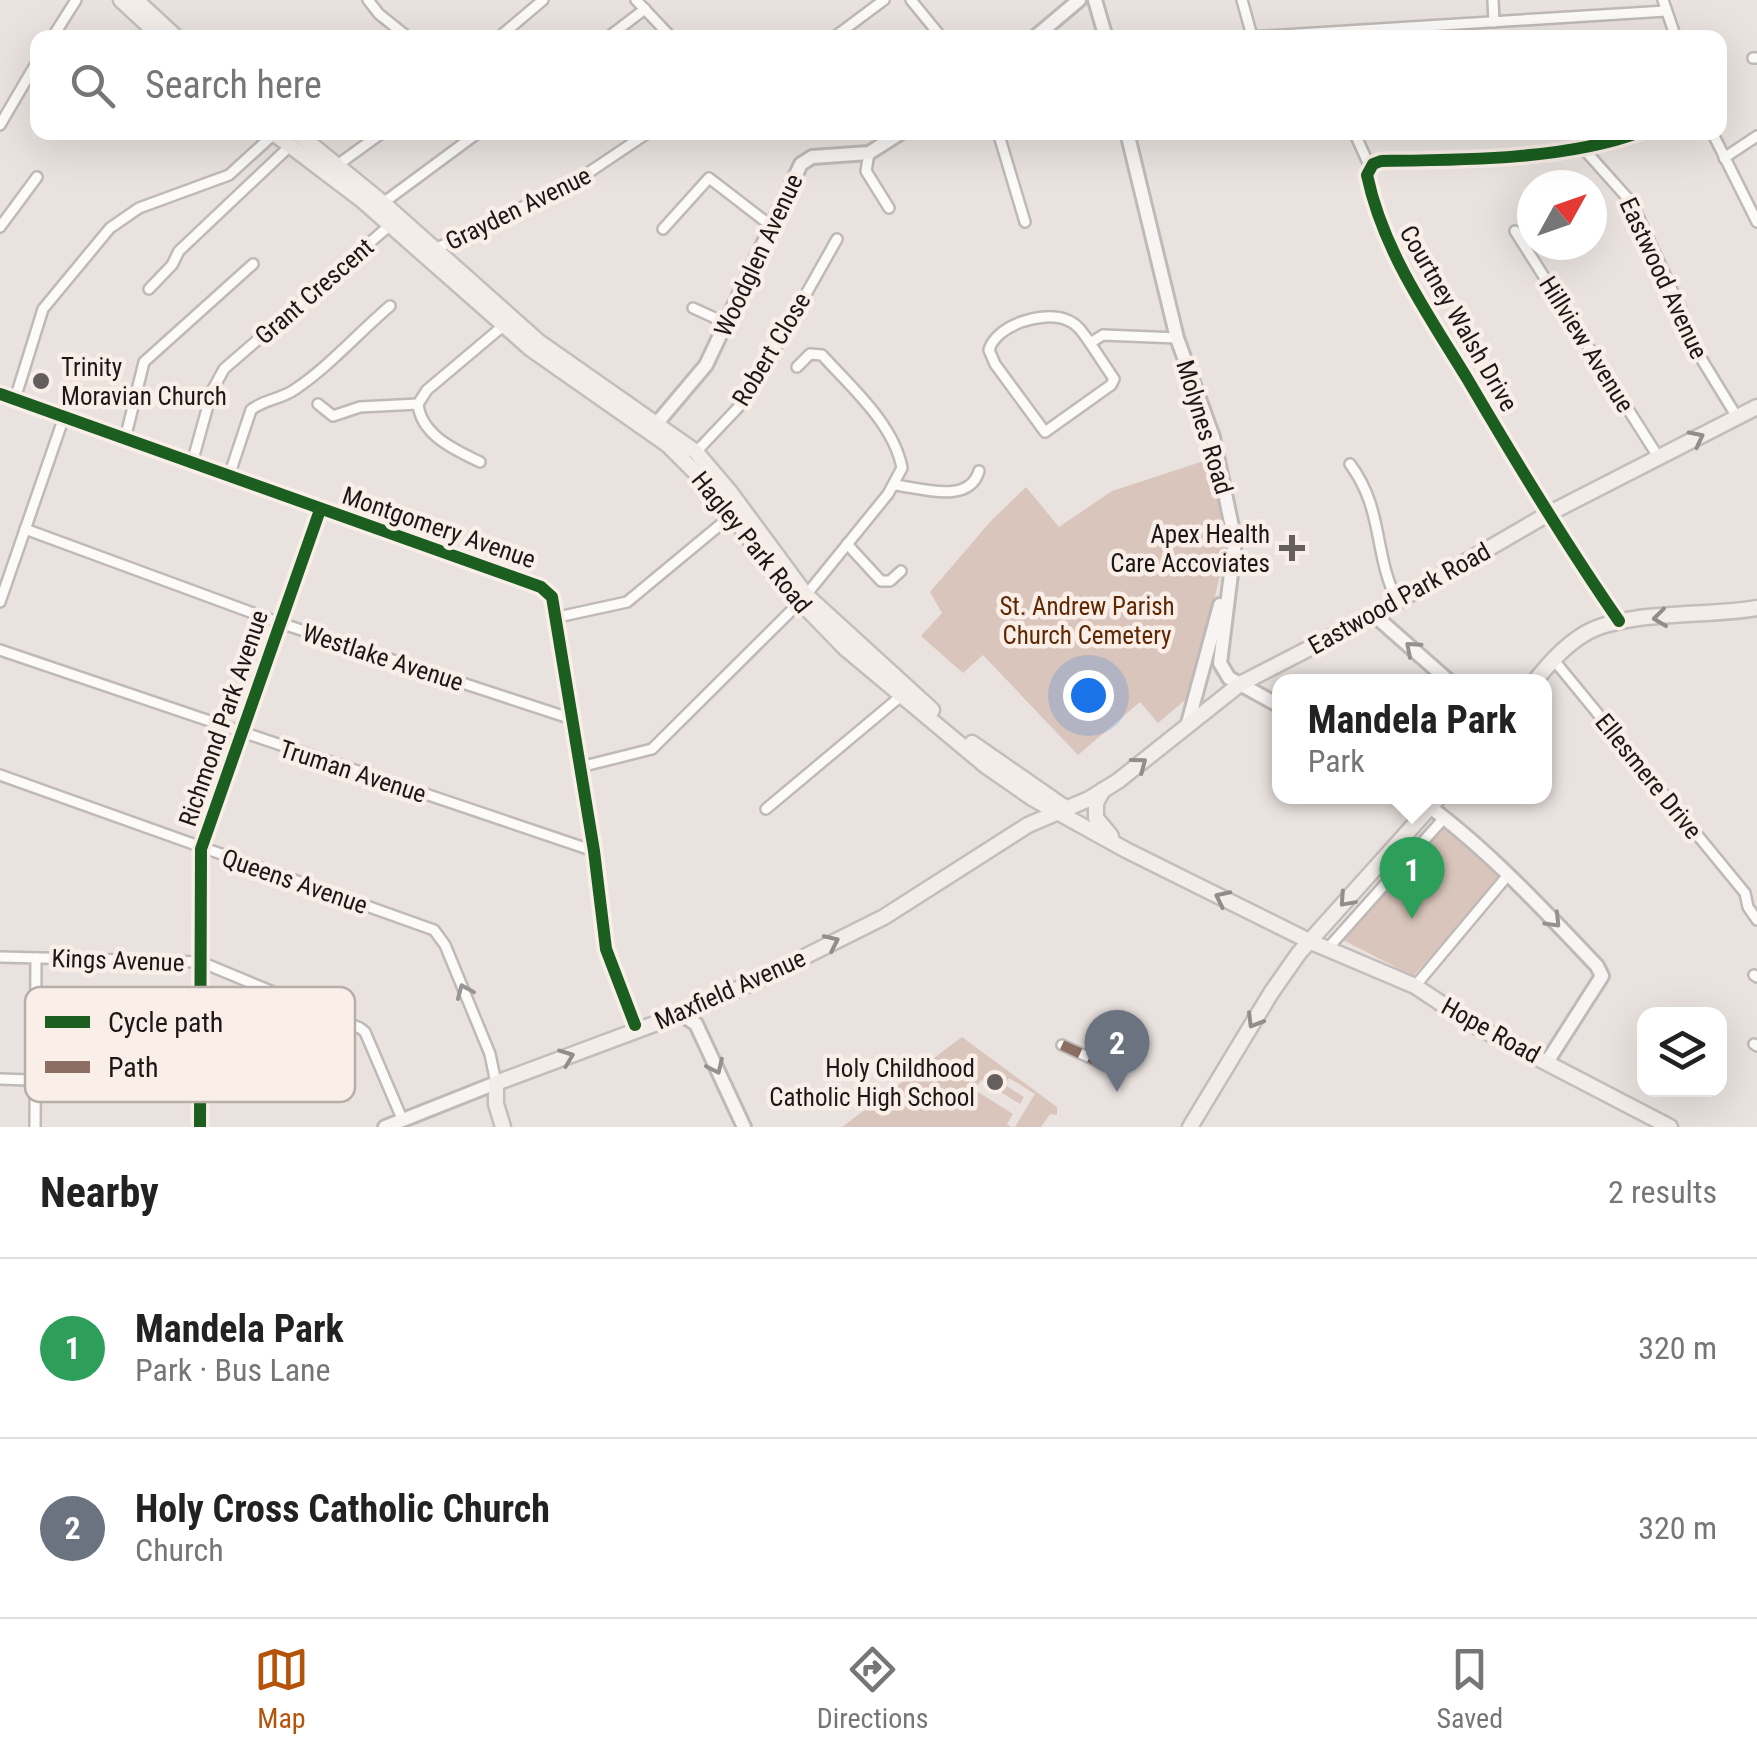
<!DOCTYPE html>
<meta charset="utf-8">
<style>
:root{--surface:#fff;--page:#f6f6f6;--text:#222;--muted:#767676;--line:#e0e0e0;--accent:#b45309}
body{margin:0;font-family:"Roboto Condensed",sans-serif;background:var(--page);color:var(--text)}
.controls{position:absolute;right:30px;bottom:30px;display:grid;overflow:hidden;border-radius:20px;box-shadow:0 10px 40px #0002}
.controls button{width:90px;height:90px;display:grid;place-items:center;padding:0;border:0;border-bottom:2px solid var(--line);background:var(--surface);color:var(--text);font:50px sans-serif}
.compass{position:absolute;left:1517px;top:170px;width:90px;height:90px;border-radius:50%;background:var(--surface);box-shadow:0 10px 40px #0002;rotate:50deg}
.you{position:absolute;left:1088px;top:695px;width:35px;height:35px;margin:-25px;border:8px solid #fff;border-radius:50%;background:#1a73e8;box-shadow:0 0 0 15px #1a73e833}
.badge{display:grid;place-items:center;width:65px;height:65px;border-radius:50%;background:var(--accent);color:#fff;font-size:32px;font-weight:700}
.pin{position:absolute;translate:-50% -82px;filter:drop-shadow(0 2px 5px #0008)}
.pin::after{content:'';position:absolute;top:52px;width:35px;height:30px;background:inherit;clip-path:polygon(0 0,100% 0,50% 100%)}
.popup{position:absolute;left:1272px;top:674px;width:280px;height:130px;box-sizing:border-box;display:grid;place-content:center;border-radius:20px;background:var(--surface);filter:drop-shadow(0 2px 8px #0005);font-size:32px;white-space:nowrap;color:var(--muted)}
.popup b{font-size:38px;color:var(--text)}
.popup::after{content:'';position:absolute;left:50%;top:100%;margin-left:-20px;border:20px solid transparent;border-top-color:var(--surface)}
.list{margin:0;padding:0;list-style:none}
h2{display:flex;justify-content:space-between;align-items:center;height:130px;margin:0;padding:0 40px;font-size:42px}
h2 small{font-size:32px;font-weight:400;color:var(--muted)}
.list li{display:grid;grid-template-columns:65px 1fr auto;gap:30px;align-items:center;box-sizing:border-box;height:180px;padding:0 40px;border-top:2px solid var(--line)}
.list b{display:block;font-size:38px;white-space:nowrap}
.list p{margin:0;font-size:32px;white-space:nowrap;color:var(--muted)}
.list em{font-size:32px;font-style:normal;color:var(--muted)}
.icon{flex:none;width:55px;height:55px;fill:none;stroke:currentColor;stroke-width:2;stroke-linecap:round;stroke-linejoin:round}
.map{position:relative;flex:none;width:1757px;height:1127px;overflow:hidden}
.search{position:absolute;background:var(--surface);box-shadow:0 10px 40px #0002;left:30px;right:30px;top:30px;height:110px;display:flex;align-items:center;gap:25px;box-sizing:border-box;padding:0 35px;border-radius:20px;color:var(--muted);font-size:38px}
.sheet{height:490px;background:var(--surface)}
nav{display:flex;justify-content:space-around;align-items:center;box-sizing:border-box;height:140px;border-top:2px solid var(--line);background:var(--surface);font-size:28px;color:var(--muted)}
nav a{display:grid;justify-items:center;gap:5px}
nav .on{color:var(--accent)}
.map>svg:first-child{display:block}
</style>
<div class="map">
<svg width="1757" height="1127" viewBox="0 0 1757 1127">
<rect width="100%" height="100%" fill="#e9e2df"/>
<g fill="#d9c5bb">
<path d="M1216,457L1226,549L1192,694L1158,723L1140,702L1078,755L983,655L963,673L921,636L942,613L930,592L990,522L1026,487L1059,527L1112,491Z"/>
<path d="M1443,824L1500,879L1413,976L1343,940Z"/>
<path d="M962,1037L1057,1107V1115L1050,1114L1041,1127H1015L1035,1094L1009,1078L1005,1085L1024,1097L1020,1104L981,1080L975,1090L1013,1114L1007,1124L1011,1127H842Z"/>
</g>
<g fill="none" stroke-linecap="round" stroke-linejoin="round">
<defs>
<g id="street">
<path d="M368,0L379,14L409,38"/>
<path d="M636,0L672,38"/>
<path d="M911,0L942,38"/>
<path d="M1242,0L1252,36"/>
<path d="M1493,0L1494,22"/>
<path d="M1663,0L1676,38"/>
<path d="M52,38L76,0"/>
<path d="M498,38L543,0"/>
<path d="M607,38L645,9"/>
<path d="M833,38L884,0"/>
<path d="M951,38H962"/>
<path d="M1234,38L1666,11"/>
<path d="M1753,58H1757"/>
<path d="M0,125L38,60"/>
<path d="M998,132L1025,222"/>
<path d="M1354,132L1370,167"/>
<path d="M1712,132L1757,222"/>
<path d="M1581,146L1632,203L1682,312L1688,337L1737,417"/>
<path d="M869,153L866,171L889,208"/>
<path d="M1724,158L1757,136"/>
<path d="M336,166L383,132"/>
<path d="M383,203L479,132"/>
<path d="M0,227L37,177"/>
<path d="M663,229L709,178L770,225"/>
<path d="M1515,231L1659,458"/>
<path d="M435,249L573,183L649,132"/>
<path d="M149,289L172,265L179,251L290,146"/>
<path d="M693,308L726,323"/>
<path d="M1090,343C1083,333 1078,324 1067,320C1043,310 996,325 989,350L995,364L1045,432L1111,385L1114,379L1090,343L1103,335L1177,338"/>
<path d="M797,367L810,354L822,355C850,386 894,424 902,468L888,494L806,595"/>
<path d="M0,394L541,587L552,597L594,851L606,949L635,1025"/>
<path d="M15,399L43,309L110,228L139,208L229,175L274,134"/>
<path d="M318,404L333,416L360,407L418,404"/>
<path d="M125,439L144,362L253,264"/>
<path d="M696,452L748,397L837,239"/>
<path d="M480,462C455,450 421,435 418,404L427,390L503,326"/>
<path d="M192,463L212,391L224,369L389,226"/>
<path d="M1350,464C1384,510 1373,552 1397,601"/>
<path d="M229,476L251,410C263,400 281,399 294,390C330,366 357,334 390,306"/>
<path d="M895,485C921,488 969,505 979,471"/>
<path d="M1548,514L1397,262L1377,213L1368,171L1373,164L1381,161C1459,160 1567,160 1640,132"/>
<path d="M25,529L280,623L572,719"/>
<path d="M847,544L881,581H890L901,571"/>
<path d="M0,602L64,417"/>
<path d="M558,617L627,602L732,515"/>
<path d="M0,650L594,851"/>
<path d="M1553,659L1745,893L1748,907L1757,920"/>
<path d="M580,767L652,749L799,603"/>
<path d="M0,775L434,930L445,945L490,1054L496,1083"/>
<path d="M766,809L901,696"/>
<path d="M1329,947L1445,817"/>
<path d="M0,957L201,962L360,1028L365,1032L403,1121"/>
<path d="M1754,975L1757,977"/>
<path d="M1415,986L1508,875"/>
<path d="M1754,1044L1757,1046"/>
<path d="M1062,1045L1110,1067"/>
<path d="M0,1079L201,1086"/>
<path d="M35,1127L36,958"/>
<path d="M200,1127L201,849L320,510"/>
</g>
<g id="secondary">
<path d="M1095,0L1106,38"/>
<path d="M1034,38L1079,0"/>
<path d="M1127,132L1177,338L1213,437L1235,541L1220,663L1229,678L1280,706"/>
<path d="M652,429L706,365L801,164L812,157L869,153L902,132"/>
<path d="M1548,514L1619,621"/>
<path d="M1374,615L1450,682"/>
<path d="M1188,723L1220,605"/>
<path d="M1415,796C1483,844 1540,906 1597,966L1602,976L1547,1062"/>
<path d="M681,1014L696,1024L744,1127"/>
<path d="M385,1127L496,1083"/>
</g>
<g id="primary">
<path d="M121,0L162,38"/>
<path d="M136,0L177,38"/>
<path d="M272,132L363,201L531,349L668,445L717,494L778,579L846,649L986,766L1032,798L1126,850L1309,941L1415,986L1472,1024L1670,1127"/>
<path d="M296,132L383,203L539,342L696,452L730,492L806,595L932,710"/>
<path d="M1534,682C1549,664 1565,645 1586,633C1626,610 1709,617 1757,608"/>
<path d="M972,743L1067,809"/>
<path d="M1103,790L1096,803V818L1111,836"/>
<path d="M503,1127L496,1104V1083L681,1014L752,983L884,917L1028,825L1089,799L1118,781L1240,684L1374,615L1548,514L1757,407"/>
<path d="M1190,1127L1271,993L1299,953L1440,796"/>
</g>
</defs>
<use href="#street" stroke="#bfbab8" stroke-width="14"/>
<use href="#secondary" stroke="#bfbab8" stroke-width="18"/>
<use href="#primary" stroke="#c1bebc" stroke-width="19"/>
<use href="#street" stroke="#fcfbfa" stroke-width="9"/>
<use href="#secondary" stroke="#f7f4f3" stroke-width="12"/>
<use href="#primary" stroke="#f3ede9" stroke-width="14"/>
<path stroke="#8d6e63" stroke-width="10" stroke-dasharray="20 10" stroke-linecap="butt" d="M1062,1045L1110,1067"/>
<defs>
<g id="cycleway">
<path d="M0,394L541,587L552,597L594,851L606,949L635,1025"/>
<path d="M1619,621C1565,543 1516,462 1468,380C1428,314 1383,251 1367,175L1373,164L1381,161C1459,160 1567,160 1640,132"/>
<path d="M200,1127L201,849L320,510"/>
</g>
</defs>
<use href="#cycleway" stroke="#faeee8" stroke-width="19"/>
<use href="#cycleway" stroke="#1b5e20" stroke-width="12"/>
</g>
<defs><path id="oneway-chevron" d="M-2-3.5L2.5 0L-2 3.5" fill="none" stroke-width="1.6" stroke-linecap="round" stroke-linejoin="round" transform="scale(2.5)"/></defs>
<g stroke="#928d8a">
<use href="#oneway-chevron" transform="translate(1697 438) rotate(-27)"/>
<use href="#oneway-chevron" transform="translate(1660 618) rotate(173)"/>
<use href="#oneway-chevron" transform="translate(1140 764) rotate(-37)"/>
<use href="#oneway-chevron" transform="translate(1222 898) rotate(-154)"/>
<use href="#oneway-chevron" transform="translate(1346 900) rotate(132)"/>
<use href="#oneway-chevron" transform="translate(832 942) rotate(-25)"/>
<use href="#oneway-chevron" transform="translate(1254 1021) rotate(121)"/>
<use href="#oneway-chevron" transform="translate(567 1057) rotate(-21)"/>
</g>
<g stroke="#949190">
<use href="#oneway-chevron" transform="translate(1412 648) rotate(-139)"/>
<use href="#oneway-chevron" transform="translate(1554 921) rotate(46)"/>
<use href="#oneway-chevron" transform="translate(716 1067) rotate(65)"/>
</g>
<use stroke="#979593" href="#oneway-chevron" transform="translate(464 991) rotate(-113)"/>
<g fill="#645f5c" stroke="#faeee8" stroke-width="4">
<circle cx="41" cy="381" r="10"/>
<path d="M1287 533h10v10h10v10h-10v10h-10v-10h-10v-10h10z"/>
<circle cx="995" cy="1082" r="10"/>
</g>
<g text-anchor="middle" stroke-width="9" stroke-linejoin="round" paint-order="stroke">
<g font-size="25" fill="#1c1816" stroke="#faeee8">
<text transform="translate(518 208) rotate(-26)" y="9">Grayden Avenue</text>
<text transform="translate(758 255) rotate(-65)" y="9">Woodglen Avenue</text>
<text transform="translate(1664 278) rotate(65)" y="9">Eastwood Avenue</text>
<text transform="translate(314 291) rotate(-41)" y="9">Grant Crescent</text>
<text transform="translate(1459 318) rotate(60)" y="9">Courtney Walsh Drive</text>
<text transform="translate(1587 344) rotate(58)" y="9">Hillview Avenue</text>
<text transform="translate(771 349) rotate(-59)" y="9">Robert Close</text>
<text transform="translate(1205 427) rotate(73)" y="9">Molynes Road</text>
<text transform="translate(439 527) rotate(19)" y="9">Montgomery Avenue</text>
<text transform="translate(752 542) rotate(51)" y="9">Hagley Park Road</text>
<text transform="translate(1399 598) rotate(-29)" y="9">Eastwood Park Road</text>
<text transform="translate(383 657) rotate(18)" y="9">Westlake Avenue</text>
<text transform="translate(223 718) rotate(-71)" y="9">Richmond Park Avenue</text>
<text transform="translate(353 771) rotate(18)" y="9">Truman Avenue</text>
<text transform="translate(1649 776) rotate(51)" y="9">Ellesmere Drive</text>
<text transform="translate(295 881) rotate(19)" y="9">Queens Avenue</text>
<text transform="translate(118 960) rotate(2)" y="9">Kings Avenue</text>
<text transform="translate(730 989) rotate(-24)" y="9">Maxfield Avenue</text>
<text transform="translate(1491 1030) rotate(29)" y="9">Hope Road</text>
</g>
<g font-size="25" fill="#1c1816" stroke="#faeee8" text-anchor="end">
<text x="61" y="376" text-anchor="start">Trinity<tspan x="61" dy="29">Moravian Church</tspan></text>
<text x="1270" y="543">Apex Health<tspan x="1270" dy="29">Care Accoviates</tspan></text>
<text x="975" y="1077">Holy Childhood<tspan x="975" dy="29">Catholic High School</tspan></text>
</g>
<g font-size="25" fill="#5e2803" stroke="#faeee8">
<text x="1087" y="615">St. Andrew Parish<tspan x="1087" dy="29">Church Cemetery</tspan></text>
</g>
</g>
<rect x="25" y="987" width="330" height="115" rx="15" fill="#faeee8" stroke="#b7aea9" stroke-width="2.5"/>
<rect x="45" y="1016" width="45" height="12" fill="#1b5e20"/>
<rect x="45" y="1061" width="45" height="12" fill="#8d6e63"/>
<g font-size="28" fill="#1c1816">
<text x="108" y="1032">Cycle path</text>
<text x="108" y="1077">Path</text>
</g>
</svg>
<div class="controls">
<button><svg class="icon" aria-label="layers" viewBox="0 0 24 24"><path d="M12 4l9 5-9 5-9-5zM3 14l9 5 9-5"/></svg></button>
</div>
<svg class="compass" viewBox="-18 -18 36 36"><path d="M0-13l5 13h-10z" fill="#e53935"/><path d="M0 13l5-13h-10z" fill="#767676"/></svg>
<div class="you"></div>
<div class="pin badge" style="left:1412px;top:919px;background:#2e9e5b">1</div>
<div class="popup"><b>Mandela Park</b>Park</div>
<div class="pin badge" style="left:1117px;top:1092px;background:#6b7280">2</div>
<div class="search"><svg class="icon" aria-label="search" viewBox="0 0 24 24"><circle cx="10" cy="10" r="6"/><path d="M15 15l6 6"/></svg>Search here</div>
</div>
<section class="sheet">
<h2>Nearby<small>2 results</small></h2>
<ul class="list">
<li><span class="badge" style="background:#2e9e5b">1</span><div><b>Mandela Park</b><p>Park · Bus Lane</p></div><em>320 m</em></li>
<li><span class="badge" style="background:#6b7280">2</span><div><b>Holy Cross Catholic Church</b><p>Church</p></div><em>320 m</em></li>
</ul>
</section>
<nav>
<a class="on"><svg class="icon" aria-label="map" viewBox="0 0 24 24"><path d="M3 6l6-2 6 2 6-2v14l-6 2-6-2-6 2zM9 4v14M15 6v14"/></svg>Map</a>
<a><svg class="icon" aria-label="directions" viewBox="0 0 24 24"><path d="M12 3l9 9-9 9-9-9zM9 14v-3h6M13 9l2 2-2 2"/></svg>Directions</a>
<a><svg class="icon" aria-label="saved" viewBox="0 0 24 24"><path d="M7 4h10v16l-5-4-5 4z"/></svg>Saved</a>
</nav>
